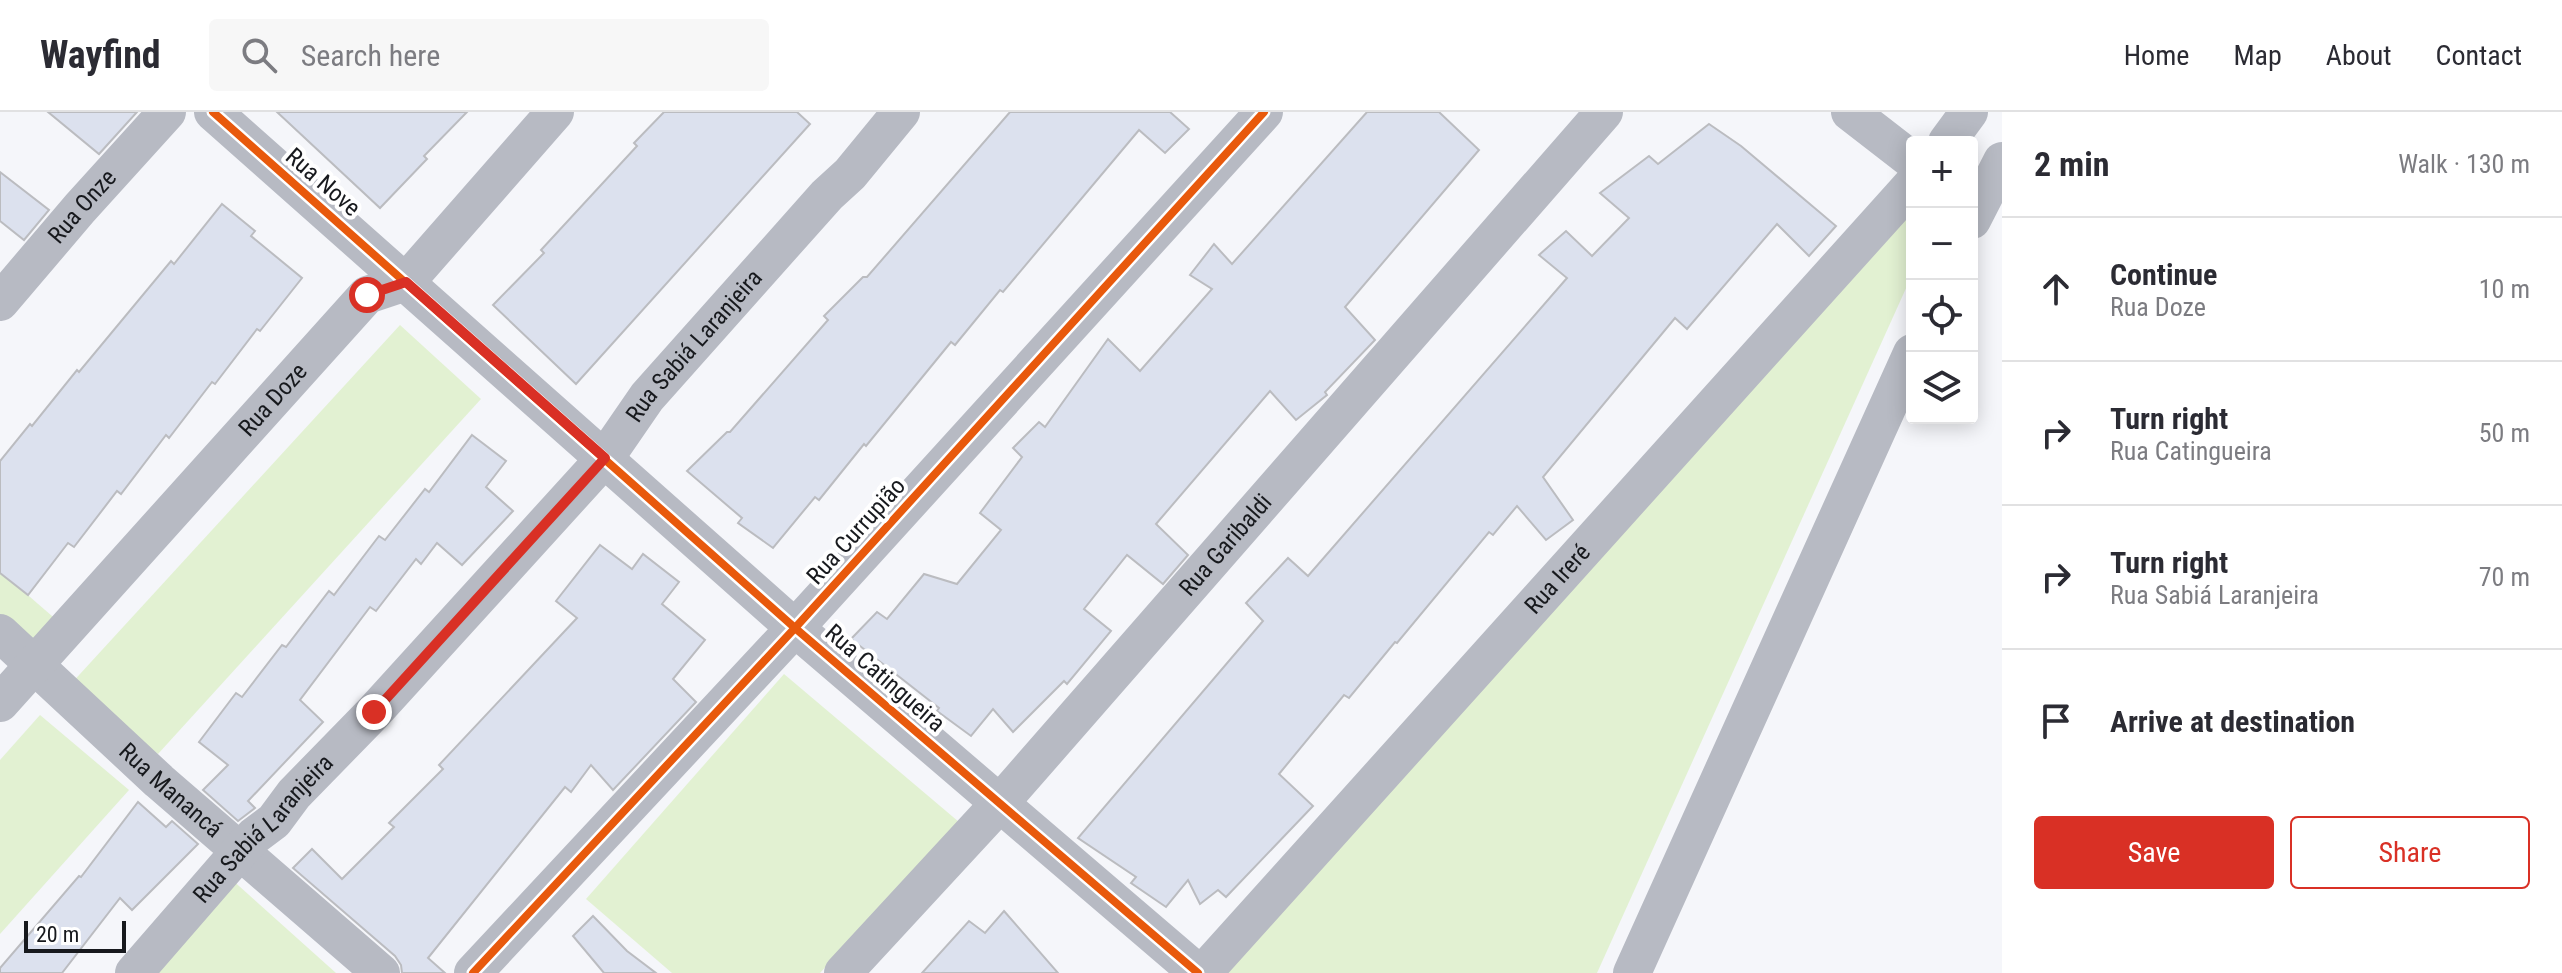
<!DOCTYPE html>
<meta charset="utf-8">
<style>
:root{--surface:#fff;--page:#f7f7f7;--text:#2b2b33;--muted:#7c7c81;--line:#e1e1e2;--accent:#d93025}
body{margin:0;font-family:"Roboto Condensed",sans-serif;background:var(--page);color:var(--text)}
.controls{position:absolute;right:24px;top:24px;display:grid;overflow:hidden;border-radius:8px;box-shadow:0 4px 20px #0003}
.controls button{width:72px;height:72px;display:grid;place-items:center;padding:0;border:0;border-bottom:2px solid var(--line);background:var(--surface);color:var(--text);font:40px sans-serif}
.scale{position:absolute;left:24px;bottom:20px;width:102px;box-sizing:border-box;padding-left:8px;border:4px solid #17191d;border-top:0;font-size:22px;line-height:28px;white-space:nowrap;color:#17191d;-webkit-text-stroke:6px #fff;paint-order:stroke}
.stop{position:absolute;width:24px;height:24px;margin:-18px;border:6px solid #d93025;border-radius:50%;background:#fff}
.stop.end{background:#d93025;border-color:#fff;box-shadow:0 2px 8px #0008}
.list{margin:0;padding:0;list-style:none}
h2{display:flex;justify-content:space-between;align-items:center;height:104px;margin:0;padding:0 32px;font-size:34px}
h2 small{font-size:26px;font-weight:400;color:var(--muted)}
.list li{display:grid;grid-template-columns:52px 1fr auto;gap:24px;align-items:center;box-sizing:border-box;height:144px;padding:0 32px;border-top:2px solid var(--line)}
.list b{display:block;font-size:30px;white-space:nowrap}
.list p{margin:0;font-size:26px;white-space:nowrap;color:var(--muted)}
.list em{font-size:26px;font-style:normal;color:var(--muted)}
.actions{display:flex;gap:16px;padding:24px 32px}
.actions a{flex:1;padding:18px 0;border:2px solid var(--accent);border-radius:8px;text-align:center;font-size:28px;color:var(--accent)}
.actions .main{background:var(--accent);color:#fff}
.icon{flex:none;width:44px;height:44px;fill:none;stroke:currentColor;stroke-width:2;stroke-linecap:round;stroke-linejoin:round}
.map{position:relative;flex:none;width:2002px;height:861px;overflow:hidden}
header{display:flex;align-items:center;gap:48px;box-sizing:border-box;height:112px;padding:0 40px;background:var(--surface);border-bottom:2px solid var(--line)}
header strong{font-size:38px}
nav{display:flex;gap:44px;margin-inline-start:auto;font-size:28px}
.search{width:560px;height:72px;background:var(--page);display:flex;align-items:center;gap:20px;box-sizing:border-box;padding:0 28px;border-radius:8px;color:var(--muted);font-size:30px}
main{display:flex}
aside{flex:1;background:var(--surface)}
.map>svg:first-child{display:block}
</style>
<header>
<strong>Wayfind</strong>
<div class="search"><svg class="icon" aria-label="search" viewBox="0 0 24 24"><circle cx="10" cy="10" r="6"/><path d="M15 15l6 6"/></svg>Search here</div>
<nav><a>Home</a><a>Map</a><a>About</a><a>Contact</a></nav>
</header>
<main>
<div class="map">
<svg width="2002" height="861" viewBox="0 0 2002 861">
<rect width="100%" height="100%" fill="#f5f6fa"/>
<g fill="#e2f1d2">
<path d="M1896,96L1912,107V163L1597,861H1222Z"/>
<path d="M400,213L481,287L158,642L69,574Z"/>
<path d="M0,459L67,517L40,546L0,509Z"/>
<path d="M784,562L959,710L820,861H672L586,787Z"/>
<path d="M40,603L129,678L0,822V648Z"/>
<path d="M229,765L336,861H143Z"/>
</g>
<g fill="#dce1ee" stroke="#bbbcc0" stroke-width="2">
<path d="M48,0H137L99,42Z"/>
<path d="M277,0H467L424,44L427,47L380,96Z"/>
<path d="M664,0H797L810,12L576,272L493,193L544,141L541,138L637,34L634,31Z"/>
<path d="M1010,0H1170L1189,17L1165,41L1139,18L1003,180L1000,178L955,233L951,230L866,334L864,332L819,388L815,385L773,436L738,411L742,406L687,359L727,320H730L828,208L824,204L863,165H867Z"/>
<path d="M1367,0H1439L1479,38L1345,195L1375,228L1325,280L1327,283L1296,308L1270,279L1156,412L1188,443L1163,472L1127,443L1084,497L1111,519L1067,572L1064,569L1013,620L993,597L971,624L937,599L939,596L851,527L877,500L887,507L924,462L957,472L1001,418L980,401L1022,345L1013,336L1039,310L1045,315L1108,227L1140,259L1212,177L1190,163L1214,132L1232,152Z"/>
<path d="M1709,12L1741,34L1836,114L1809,144L1777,112L1687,217L1675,206L1543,365L1573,408L1546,428L1517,394L1493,423L1489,420L1397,531L1395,530L1349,586L1344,583L1279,662L1313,694L1226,785L1218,778L1200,792L1188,768L1166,795L1131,771L1136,765L1078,726L1263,509L1246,491L1288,446L1308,464L1567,166L1539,143L1566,119L1592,144L1629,106L1600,81L1649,44L1658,52Z"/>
<path d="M0,60L49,98L24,128L0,109Z"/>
<path d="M222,92L255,119L251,124L302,166L260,219L257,217L215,272L212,270L169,326L166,323L121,382L117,379L74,435L68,431L28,483L0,461V349L30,312L32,314L77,258L79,260L171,149L174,152Z"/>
<path d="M472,323L506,349L486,375L513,399L462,453L437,431L421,452L416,447L376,499L370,495L300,588L323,610L248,689L255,696L238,709L203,678L228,653L199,630L236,581L242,585L282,533L286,535L329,479L334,483L379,424L385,428L425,377L429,380Z"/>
<path d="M600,433L632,457L643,442L679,470L662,492L705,528L673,567L696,590L613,678L591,653L571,680L565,675L428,846L445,861H402L401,853L395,844L293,756L312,737L342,767L394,715L389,711L443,657L439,653L577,506L556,489Z"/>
<path d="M138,690L166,715L172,709L198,732L132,798L120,786L62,861H0V856L79,764L81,765Z"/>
<path d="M1004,799L1058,861H922L969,809L985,821Z"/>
<path d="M593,804L627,839L656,861H604L573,824Z"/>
</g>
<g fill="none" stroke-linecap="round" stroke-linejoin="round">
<g stroke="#b7bac3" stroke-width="38">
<path d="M213,0L795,516L1198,861"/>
<path d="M1850,0L1912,48"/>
<path d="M1947,30L1969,0"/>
<path d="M1972,108L2002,49"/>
<path id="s1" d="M0,190L80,96L167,0"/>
<path id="s2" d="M0,521L159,669L381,861"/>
<path id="s3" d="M0,591L367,183L406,170L555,0"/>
<path id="s4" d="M134,861L239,740L254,724L274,709L294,682L374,600L605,346L647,285L827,83L850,62L901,0"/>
<path d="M473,861L795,516L1264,0"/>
<path id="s5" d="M843,861L1000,691L1604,0"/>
<path id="s6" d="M1203,861L1912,73"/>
<path d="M1632,861L1912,241"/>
</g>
<defs>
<g id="cycleway">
<path d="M213,0L795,516L1198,861"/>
<path d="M473,861L795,516L1264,0"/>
</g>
</defs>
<use href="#cycleway" stroke="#fff" stroke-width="13"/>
<use href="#cycleway" stroke="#e8590c" stroke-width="8"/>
</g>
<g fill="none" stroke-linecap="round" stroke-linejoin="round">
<path stroke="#d93025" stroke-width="10" d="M367,183L406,170L605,346L374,600"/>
</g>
<g text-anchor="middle" stroke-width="8" stroke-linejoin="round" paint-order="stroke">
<g font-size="24" fill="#17191d" stroke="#fff">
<text transform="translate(323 70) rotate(41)" y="8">Rua Nove</text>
<text dy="8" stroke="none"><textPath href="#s1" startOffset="126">Rua Onze</textPath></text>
<text dy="8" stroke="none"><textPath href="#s4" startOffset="842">Rua Sabiá Laranjeira</textPath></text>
<text dy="8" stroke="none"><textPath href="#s3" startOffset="408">Rua Doze</textPath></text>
<text transform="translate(856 419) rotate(-48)" y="8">Rua Currupião</text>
<text dy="8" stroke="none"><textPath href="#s5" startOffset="574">Rua Garibaldi</textPath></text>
<text dy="8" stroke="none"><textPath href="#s6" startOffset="530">Rua Ireré</textPath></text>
<text transform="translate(885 566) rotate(41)" y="8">Rua Catingueira</text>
<text dy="8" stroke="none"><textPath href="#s2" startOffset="232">Rua Manancá</textPath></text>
<text dy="8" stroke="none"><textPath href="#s4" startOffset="194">Rua Sabiá Laranjeira</textPath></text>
</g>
</g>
</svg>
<div class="controls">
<button>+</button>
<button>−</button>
<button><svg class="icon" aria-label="locate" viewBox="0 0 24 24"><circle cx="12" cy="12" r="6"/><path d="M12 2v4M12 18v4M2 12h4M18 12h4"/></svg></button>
<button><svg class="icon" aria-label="layers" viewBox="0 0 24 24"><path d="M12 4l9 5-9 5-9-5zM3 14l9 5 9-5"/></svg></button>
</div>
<div class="scale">20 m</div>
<div class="stop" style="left:367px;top:183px"></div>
<div class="stop end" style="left:374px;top:600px"></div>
</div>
<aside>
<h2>2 min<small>Walk · 130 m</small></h2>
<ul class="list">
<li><svg class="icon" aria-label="ahead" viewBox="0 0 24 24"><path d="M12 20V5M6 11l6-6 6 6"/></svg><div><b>Continue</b><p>Rua Doze</p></div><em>10 m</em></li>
<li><svg class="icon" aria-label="right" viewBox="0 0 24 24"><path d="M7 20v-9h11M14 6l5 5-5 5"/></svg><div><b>Turn right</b><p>Rua Catingueira</p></div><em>50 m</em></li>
<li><svg class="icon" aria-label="right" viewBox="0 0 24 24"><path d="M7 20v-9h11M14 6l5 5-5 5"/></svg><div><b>Turn right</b><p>Rua Sabiá Laranjeira</p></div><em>70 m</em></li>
<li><svg class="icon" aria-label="arrive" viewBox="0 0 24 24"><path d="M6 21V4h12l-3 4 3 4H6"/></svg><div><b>Arrive at destination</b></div></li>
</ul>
<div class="actions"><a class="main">Save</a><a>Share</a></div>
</aside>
</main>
